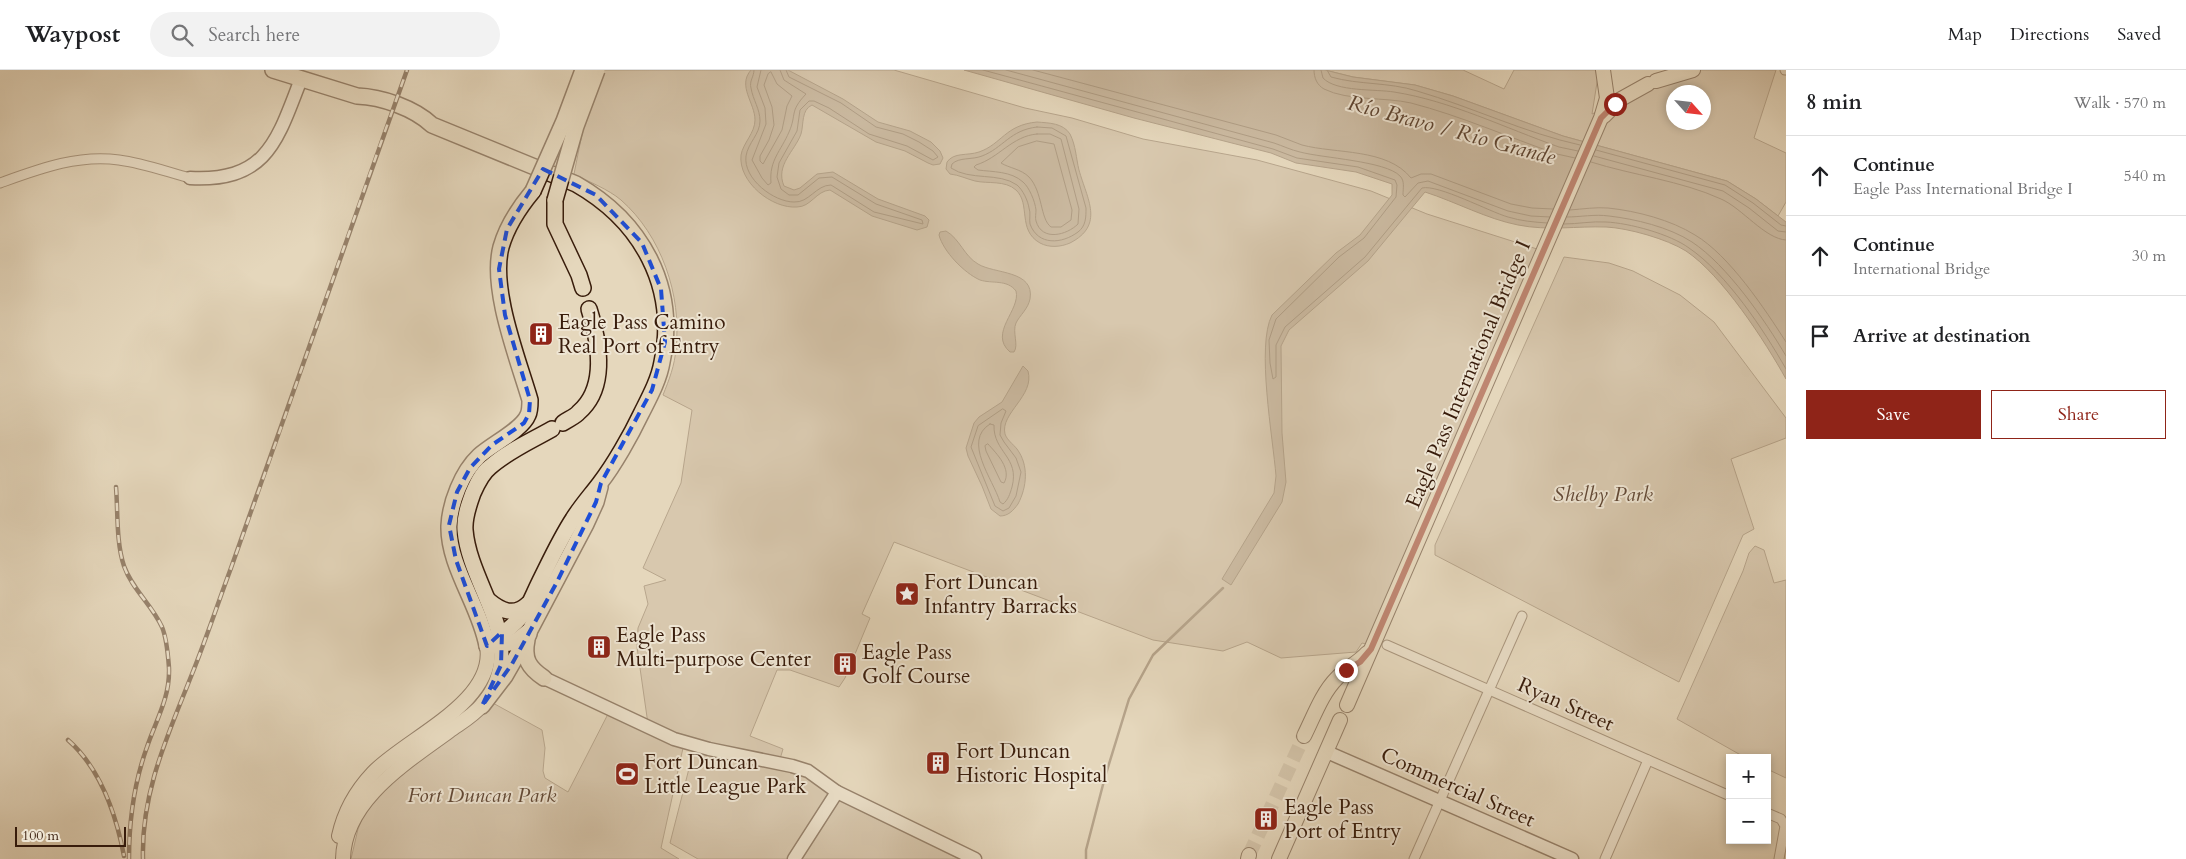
<!DOCTYPE html>
<meta charset="utf-8">
<style>
:root{--surface:#fff;--page:#f2f2f2;--text:#202124;--muted:#757577;--line:#e0e0e0;--accent:#8f2418}
body{margin:0;font-family:Cardo,serif;background:var(--page);color:var(--text)}
.controls{position:absolute;right:15px;bottom:15px;display:grid;overflow:hidden;border-radius:0px;box-shadow:0 2px 8px #0003}
.controls button{width:45px;height:45px;display:grid;place-items:center;padding:0;border:0;border-bottom:1px solid var(--line);background:var(--surface);color:var(--text);font:25px sans-serif}
.compass{position:absolute;left:1666px;top:15px;width:45px;height:45px;border-radius:50%;background:var(--surface);box-shadow:0 2px 8px #0003;rotate:117deg}
.scale{position:absolute;left:15px;bottom:12px;width:111px;box-sizing:border-box;padding-left:5px;border:2px solid #381c0b;border-top:0;font-size:14px;line-height:18px;white-space:nowrap;color:#381c0b;-webkit-text-stroke:4px #eee5d3;paint-order:stroke}
.stop{position:absolute;width:15px;height:15px;margin:-11px;border:4px solid #8f2418;border-radius:50%;background:#fff}
.stop.end{background:#8f2418;border-color:#fff;box-shadow:0 1px 5px #0008}
.list{margin:0;padding:0;list-style:none}
h2{display:flex;justify-content:space-between;align-items:center;height:65px;margin:0;padding:0 20px;font-size:21px}
h2 small{font-size:16px;font-weight:400;color:var(--muted)}
.list li{display:grid;grid-template-columns:32px 1fr auto;gap:15px;align-items:center;box-sizing:border-box;height:80px;padding:0 20px;border-top:1px solid var(--line)}
.list b{display:block;font-size:19px;white-space:nowrap}
.list p{margin:0;font-size:16px;white-space:nowrap;color:var(--muted)}
.list em{font-size:16px;font-style:normal;color:var(--muted)}
.actions{display:flex;gap:10px;padding:15px 20px}
.actions a{flex:1;padding:11px 0;border:1px solid var(--accent);border-radius:0px;text-align:center;font-size:18px;color:var(--accent)}
.actions .main{background:var(--accent);color:#fff}
.icon{flex:none;width:28px;height:28px;fill:none;stroke:currentColor;stroke-width:2;stroke-linecap:round;stroke-linejoin:round}
.map{position:relative;flex:none;width:1786px;height:789px;overflow:hidden}
header{display:flex;align-items:center;gap:30px;box-sizing:border-box;height:70px;padding:0 25px;background:var(--surface);border-bottom:1px solid var(--line)}
header strong{font-size:24px}
nav{display:flex;gap:28px;margin-inline-start:auto;font-size:18px}
.search{width:350px;height:45px;background:var(--page);display:flex;align-items:center;gap:12px;box-sizing:border-box;padding:0 18px;border-radius:28px;color:var(--muted);font-size:19px}
main{display:flex}
aside{flex:1;background:var(--surface)}
.map>svg:first-child{display:block}
</style>
<header>
<strong>Waypost</strong>
<div class="search"><svg class="icon" aria-label="search" viewBox="0 0 24 24"><circle cx="10" cy="10" r="6"/><path d="M15 15l6 6"/></svg>Search here</div>
<nav><a>Map</a><a>Directions</a><a>Saved</a></nav>
</header>
<main>
<div class="map">
<svg width="1786" height="789" viewBox="0 0 1786 789">
<rect width="100%" height="100%" fill="#e5d7bc"/>
<filter id="stains"><feTurbulence type="fractalNoise" baseFrequency=".004" numOctaves="4"/><feColorMatrix values="0 0 0 0 .2 0 0 0 0 .09 0 0 0 0 .02 0 0 0 .5 -.17"/></filter>
<radialGradient id="worn" r=".72"><stop offset=".6" stop-color="#630" stop-opacity="0"/><stop offset="1" stop-color="#630" stop-opacity=".3"/></radialGradient>
<g fill="#c8b79e" stroke="#806a54" fill-rule="evenodd">
<path d="M604,0H894L1025,38L1072,48L1143,69L1257,90L1371,121L1427,144L1537,179L1366,574L1362,573L1356,582L1281,588L1247,572L1223,581L1153,570L894,472L862,544L870,548L845,608L839,617L790,600H777L750,666L783,679L780,689L701,673L648,654L637,577L638,558L648,534L644,516L666,510L643,498L681,413L692,340L663,325C669,310 675,295 676,278C682,225 661,165 621,130C608,119 589,112 574,104L583,59Z"/>
<path d="M1325,0H1463L1504,19L1514,0H1599L1592,44L1688,0H1776L1754,68L1786,83V132L1778,146L1756,129L1727,111L1563,66L1453,26L1415,15L1353,7ZM1674,22H1704V52H1674Z"/>
<path d="M1564,187L1609,193L1633,201L1680,225L1714,252L1786,348V368L1731,389L1754,459L1743,465L1679,612L1435,485V475Z"/>
<path d="M1755,476L1764,480L1774,513L1786,510V708L1767,699V688H1746L1677,649L1743,501L1749,483Z"/>
<path d="M491,632L542,660L545,678L543,701L545,708L568,722L608,644L683,678L661,778L679,789H351L358,759L364,744L380,723Z"/>
<path d="M694,679L800,703L829,723L794,789H698L670,773Z"/>
<path d="M839,726L968,789H798Z"/>
</g>
<g fill="#aa9780" stroke="#7c6651">
<path d="M751,0H788L843,29L878,52L910,61L931,72L940,81L943,88L940,94L933,95L928,93L905,81L876,72L812,35C801,40 804,54 801,64C795,81 775,95 784,116L794,120L800,118L817,104L833,102L878,129L925,146L929,150L927,157L917,160L872,146L830,120C816,121 811,137 797,137C772,139 738,112 741,85C743,73 755,63 755,50C755,33 737,16 751,0Z"/>
<path d="M964,0H1325L1353,7L1415,15L1453,26L1563,66L1727,111L1756,129L1786,152V309C1765,271 1722,205 1686,181C1667,169 1628,158 1606,157C1577,156 1548,161 1518,155C1487,149 1456,132 1425,122L1368,191L1289,260L1281,276L1282,363L1286,412L1282,432L1231,515L1222,509L1274,423L1276,406C1273,368 1256,276 1272,245L1336,183L1360,165L1392,125V114L1356,102L1296,93L1271,83L1134,48Z"/>
<path d="M1037,52C1049,53 1063,53 1070,64C1076,76 1076,88 1079,100C1087,129 1105,155 1070,173C1061,177 1049,178 1040,173C1017,160 1031,134 1016,120C1005,110 988,114 975,111C967,109 959,105 950,104L946,99L947,92C954,82 967,86 979,82C1002,74 1005,55 1037,52Z"/>
<path d="M946,161C960,169 964,186 978,194C994,204 1035,200 1030,229C1028,239 1020,245 1016,253C1012,262 1019,275 1014,282H1010C988,263 1021,240 1016,221C1007,209 992,214 980,210C964,203 943,181 939,165L940,162Z"/>
<path d="M1023,296L1028,301C1035,326 1000,343 1005,364C1007,370 1013,374 1017,379C1029,395 1027,417 1018,434C1013,441 1008,446 1000,446L991,439L982,416L968,386L966,378L974,353L979,347L1002,332Z"/>
</g>
<g fill="none" stroke-linecap="round" stroke-linejoin="round">
<g stroke="#715a46" stroke-width="1">
<path d="M754,0C754,7 749,11 751,18C753,30 760,39 760,51C760,64 748,73 746,86C743,109 774,132 794,132C809,133 816,115 831,115L874,142L923,154L922,150L876,134L832,107L819,108L798,125H789L781,119L777,107L779,93L797,61L800,40L809,31H814L829,38L869,64L907,76L933,90L938,87L933,81L919,72L903,64L876,57L841,33L789,7L786,0"/>
<path d="M761,0L757,17L765,38L766,54L752,90L762,108L768,115L771,113C769,90 781,81 789,62C797,44 789,42 806,24L784,10L780,0"/>
<path d="M983,0L1273,79L1297,88L1358,97L1395,110L1397,115L1396,127L1364,168L1339,187L1276,249L1269,270L1270,293L1273,309L1276,307V275L1285,257L1365,187L1422,118C1438,114 1490,142 1508,147C1521,151 1533,152 1547,153"/>
<path d="M1006,0L1274,73C1283,76 1291,80 1300,82C1322,88 1386,91 1400,106C1405,111 1403,118 1403,125L1405,127L1418,113L1428,111L1508,141L1531,146L1550,147"/>
<path d="M1033,0L1276,65C1285,68 1293,72 1302,75C1336,84 1387,78 1411,108L1421,104H1431L1511,134L1532,138L1553,139"/>
<path d="M1314,0C1314,8 1317,15 1324,19C1348,31 1385,27 1411,33C1461,46 1508,67 1557,84L1575,88"/>
<path d="M1321,0L1323,8C1336,22 1376,19 1394,22C1451,31 1505,58 1559,77L1578,81"/>
<path d="M1327,0L1331,7C1359,15 1389,12 1417,21C1472,37 1525,63 1580,75"/>
<path d="M771,2L777,14L792,26L787,36L782,60L763,94L760,91V86L769,70L774,55L772,37L764,15L768,4Z"/>
<path d="M1037,57L1052,58L1066,66L1086,138C1086,147 1086,156 1078,162C1062,174 1038,176 1030,154C1029,149 1031,143 1029,138C1028,131 1023,120 1017,115C999,102 970,111 951,98L952,94C959,87 972,90 982,86C1003,78 1010,60 1037,57Z"/>
<path d="M1037,64H1050L1061,69L1079,139L1078,154C1067,165 1042,172 1036,151C1035,148 1036,143 1036,140C1035,131 1029,117 1023,112C1011,101 993,102 978,100L974,97L976,95C999,88 1012,66 1037,64Z"/>
<path d="M1037,71L1054,74L1072,140L1071,150L1061,157H1051C1040,149 1043,122 1029,107C1021,99 1009,98 1001,93L1018,77Z"/>
<path d="M1596,80L1725,115L1753,133L1781,155L1786,156"/>
<path d="M1594,86L1723,121L1749,138L1778,161L1786,162"/>
<path d="M1591,92C1632,105 1682,111 1721,129C1742,138 1765,169 1786,170"/>
<path d="M1570,140C1583,139 1596,137 1608,138C1637,141 1671,150 1695,165C1729,185 1765,239 1786,272"/>
<path d="M1567,147C1580,147 1595,144 1609,146C1635,149 1669,157 1692,172C1727,195 1765,250 1786,286"/>
<path d="M1564,154C1578,154 1592,151 1606,152C1629,153 1670,164 1689,178C1726,203 1764,260 1786,299"/>
<path d="M1003,339L1006,341L1001,353L1000,365L1004,372L1016,388L1021,402L1016,426L1009,438L1003,441L995,436L971,377L978,356Z"/>
<path d="M990,354L994,355C993,382 1020,387 1012,417C1010,424 1008,430 1003,434L1000,432C993,409 962,371 990,354Z"/>
<path d="M988,374C997,384 1012,399 1004,413L1001,412L986,381L985,376Z"/>
</g>
<path stroke="#7c6651" stroke-width="2.5" d="M1086,789V780L1105,707L1129,629L1153,585L1223,518"/>
<path stroke="#c2b299" stroke-width="14" stroke-dasharray="14 7" stroke-linecap="butt" d="M1249,785L1304,666"/>
<defs>
<g id="street">
<path d="M1785,0H1786"/>
<path d="M0,113C39,99 78,84 119,90C143,93 167,102 190,108"/>
<path d="M1387,575L1730,726"/>
<path d="M1767,743L1781,749L1785,756L1779,789"/>
<path d="M1414,789L1522,546"/>
<path d="M1605,789L1648,690"/>
</g>
<g id="secondary">
<path d="M190,108C267,112 277,71 301,9"/>
<path d="M544,608L674,669L709,679L792,696L808,701L837,722L975,789"/>
<path d="M1327,682L1572,789"/>
<path d="M794,789L837,722"/>
</g>
<g id="primary">
<path d="M1656,11L1693,0"/>
<path d="M1604,46L1621,29L1648,14"/>
<path d="M1347,635L1601,48L1607,28L1603,0"/>
<path d="M1304,666C1314,646 1322,623 1337,608C1346,598 1358,593 1367,583"/>
<path d="M339,766C344,743 356,721 373,703C405,669 497,632 487,576"/>
<path d="M343,789C344,730 407,692 449,661C460,653 473,646 482,635C497,618 503,597 501,575"/>
<path d="M1248,789L1249,785"/>
<path d="M1279,789L1340,650"/>
</g>
<g id="highway">
<path d="M273,0L357,26C382,27 414,38 432,55L576,114C641,151 678,216 662,292C659,310 649,328 641,344C631,365 614,395 600,413C591,425 581,436 573,449C560,469 550,491 539,513C534,523 530,534 524,543C514,557 500,565 487,576"/>
<path d="M555,130V154L579,205L583,218"/>
<path d="M563,353C568,349 575,347 579,342C608,317 599,271 589,239"/>
<path d="M488,530C501,541 514,547 528,534"/>
<path d="M527,570C523,589 529,598 544,608"/>
<path d="M501,573C495,535 468,498 465,460C464,447 469,434 473,423C477,414 482,403 490,397C508,381 531,371 552,359"/>
<path d="M487,576C480,536 448,496 449,456C450,433 462,402 479,386C492,374 522,360 528,345C530,341 530,335 530,330C518,289 490,219 501,177C507,156 518,139 533,121"/>
<path d="M493,576L515,572L530,560L586,454L596,432L600,417"/>
<path d="M482,636L505,606L529,564"/>
</g>
</defs>
<use href="#street" stroke="#634b37" stroke-width="11"/>
<use href="#secondary" stroke="#381c0b" stroke-width="15"/>
<use href="#primary" stroke="#381c0b" stroke-width="16"/>
<use href="#highway" stroke="#381c0b" stroke-width="18"/>
<use href="#street" stroke="#eee5d3" stroke-width="9"/>
<use href="#secondary" stroke="#eee5d3" stroke-width="12"/>
<use href="#primary" stroke="#e5d7bc" stroke-width="14"/>
<use href="#highway" stroke="#e5d7bc" stroke-width="15"/>
<defs>
<g id="rail">
<path d="M116,417C118,442 116,472 124,496C132,519 152,535 162,557C167,569 168,585 169,598C170,628 156,650 147,677C134,713 129,751 129,789"/>
<path d="M68,670C101,699 116,744 124,786"/>
<path d="M143,789C141,722 168,665 192,604C206,569 218,533 231,498C291,332 347,166 407,0"/>
</g>
</defs>
<use href="#rail" stroke="#381c0b" stroke-width="4.5"/>
<use href="#rail" stroke="#eee5d3" stroke-width="2.5" stroke-dasharray="8" stroke-linecap="butt"/>
<defs>
<g id="highway-bridge">
<path d="M533,121L564,51L583,0"/>
<path d="M555,130L576,56L597,0"/>
</g>
</defs>
<use href="#highway-bridge" stroke="#381c0b" stroke-width="18" stroke-linecap="butt"/>
<use href="#highway-bridge" stroke="#e5d7bc" stroke-width="15"/>
</g>
<g fill="none" stroke-linecap="round" stroke-linejoin="round">
<path stroke="#8f2418" stroke-width="6" d="M1346,600L1360,592L1371,579L1601,48L1615,34"/>
</g>
<path d="M0 0H1786V789H0ZM543,99L596,125L642,173L661,219L665,272L652,320L601,413L596,432L557,512L512,594L482,636L501,595L502,562L487,576L456,490L449,455L457,422L470,398L492,375L524,353L529,344L530,330L505,245L499,199L507,159Z" fill="#e5d7bc" fill-opacity=".55" fill-rule="evenodd"/>
<path fill="none" stroke="#1d4ed8" stroke-width="4" stroke-dasharray="10 6" stroke-linejoin="round" d="M543,99L596,125L642,173L661,219L665,272L652,320L601,413L596,432L557,512L512,594L482,636L501,595L502,562L487,576L456,490L449,455L457,422L470,398L492,375L524,353L529,344L530,330L505,245L499,199L507,159Z"/>
<defs>
<symbol id="building-square" viewBox="-11 -11 22 22"><rect x="-9" y="-9" width="18" height="18" rx="4" fill="#8f2418" stroke="#eee5d3"/><path d="M-4-6H4V6H1V3H-1V6H-4ZM-2.5-4.3h1.7v1.8h-1.7ZM.8-4.3h1.7v1.8H.8ZM-2.5-1h1.7V.8h-1.7ZM.8-1h1.7V.8H.8Z" fill="#fff"/></symbol>
<symbol id="sight-square" viewBox="-11 -11 22 22"><rect x="-9" y="-9" width="18" height="18" rx="4" fill="#8f2418" stroke="#eee5d3"/><path d="M0-6L1.8-2.2L6-1.7L2.9 1.2L3.7 5.4L0 3.3L-3.7 5.4L-2.9 1.2L-6-1.7L-1.8-2.2Z" fill="#fff"/></symbol>
<symbol id="stadium-square" viewBox="-11 -11 22 22"><rect x="-9" y="-9" width="18" height="18" rx="4" fill="#8f2418" stroke="#eee5d3"/><path d="M0-5a6.5 5 0 1 0 0 10a6.5 5 0 1 0 0-10ZM-3.5-1.8h7v3.6h-7Z" fill="#fff"/></symbol>
</defs>
<g fill-rule="evenodd">
<use href="#building-square" x="527" y="250" width="28" height="28"/>
<use href="#sight-square" x="893" y="510" width="28" height="28"/>
<use href="#building-square" x="585" y="563" width="28" height="28"/>
<use href="#building-square" x="831" y="580" width="28" height="28"/>
<use href="#building-square" x="924" y="679" width="28" height="28"/>
<use href="#stadium-square" x="613" y="690" width="28" height="28"/>
<use href="#building-square" x="1252" y="735" width="28" height="28"/>
</g>
<g text-anchor="middle" stroke-width="4" stroke-linejoin="round" paint-order="stroke">
<g font-size="21" fill="#381c0b" stroke="#eee5d3" text-anchor="start">
<text x="558" y="259">Eagle Pass Camino<tspan x="558" dy="24">Real Port of Entry</tspan></text>
<text x="924" y="519">Fort Duncan<tspan x="924" dy="24">Infantry Barracks</tspan></text>
<text x="616" y="572">Eagle Pass<tspan x="616" dy="24">Multi-purpose Center</tspan></text>
<text x="862" y="589">Eagle Pass<tspan x="862" dy="24">Golf Course</tspan></text>
<text x="956" y="688">Fort Duncan<tspan x="956" dy="24">Historic Hospital</tspan></text>
<text x="644" y="699">Fort Duncan<tspan x="644" dy="24">Little League Park</tspan></text>
<text x="1284" y="744">Eagle Pass<tspan x="1284" dy="24">Port of Entry</tspan></text>
</g>
<g font-size="21" fill="#381c0b" stroke="#eee5d3">
<text transform="translate(1468 304) rotate(-67)" y="7">Eagle Pass International Bridge I</text>
<text transform="translate(1566 634) rotate(24)" y="7">Ryan Street</text>
<text transform="translate(1458 717) rotate(24)" y="7">Commercial Street</text>
</g>
<g font-size="21" font-style="italic" fill="#634a37" stroke="#eee5d3">
<text x="1603" y="431">Shelby Park</text>
<text x="482" y="732">Fort Duncan Park</text>
</g>
<g font-size="22" font-style="italic" fill="#604734" stroke="#eee5d3">
<text transform="translate(1452 59) rotate(15)" y="8">Río Bravo / Rio Grande</text>
</g>
</g>
<rect width="100%" height="100%" filter="url(#stains)"/>
<rect width="100%" height="100%" fill="url(#worn)"/>
</svg>
<div class="controls">
<button>+</button>
<button>−</button>
</div>
<svg class="compass" viewBox="-18 -18 36 36"><path d="M0-13l5 13h-10z" fill="#e53935"/><path d="M0 13l5-13h-10z" fill="#757577"/></svg>
<div class="scale">100 m</div>
<div class="stop" style="left:1615px;top:34px"></div>
<div class="stop end" style="left:1346px;top:600px"></div>
</div>
<aside>
<h2>8 min<small>Walk · 570 m</small></h2>
<ul class="list">
<li><svg class="icon" aria-label="ahead" viewBox="0 0 24 24"><path d="M12 20V5M6 11l6-6 6 6"/></svg><div><b>Continue</b><p>Eagle Pass International Bridge I</p></div><em>540 m</em></li>
<li><svg class="icon" aria-label="ahead" viewBox="0 0 24 24"><path d="M12 20V5M6 11l6-6 6 6"/></svg><div><b>Continue</b><p>International Bridge</p></div><em>30 m</em></li>
<li><svg class="icon" aria-label="arrive" viewBox="0 0 24 24"><path d="M6 21V4h12l-3 4 3 4H6"/></svg><div><b>Arrive at destination</b></div></li>
</ul>
<div class="actions"><a class="main">Save</a><a>Share</a></div>
</aside>
</main>
